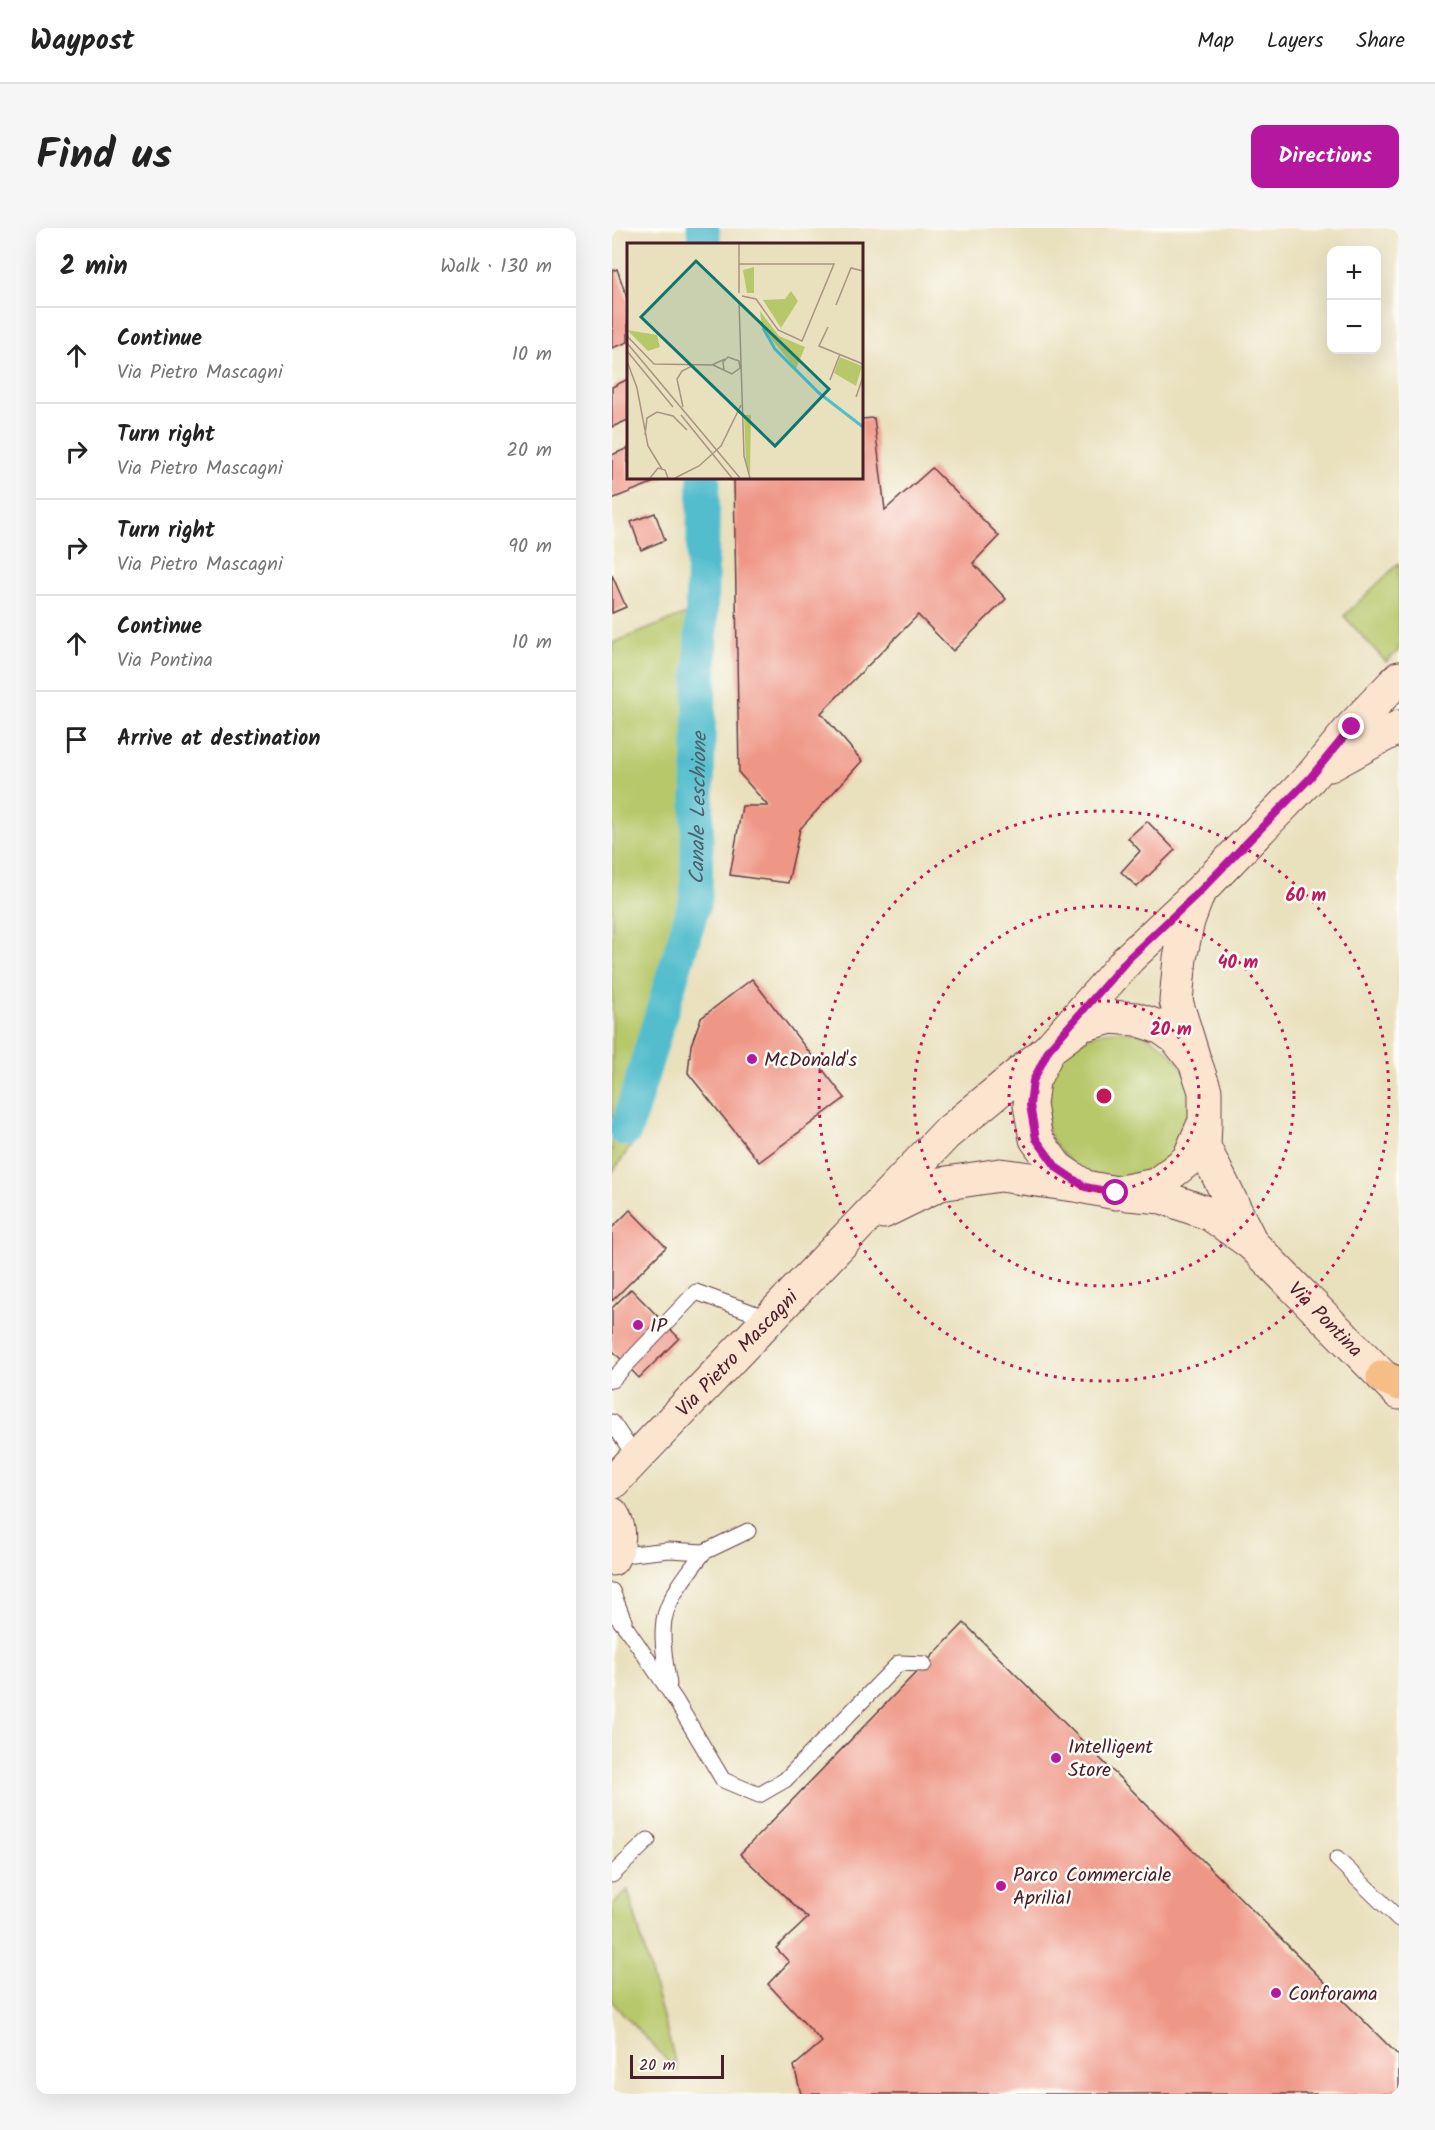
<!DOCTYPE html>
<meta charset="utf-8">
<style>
:root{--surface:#fff;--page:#f6f6f6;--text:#222;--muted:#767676;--line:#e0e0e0;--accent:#b5179e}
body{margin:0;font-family:Kalam,sans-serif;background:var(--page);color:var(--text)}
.controls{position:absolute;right:18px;top:18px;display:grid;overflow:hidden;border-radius:12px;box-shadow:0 6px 24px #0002}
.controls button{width:54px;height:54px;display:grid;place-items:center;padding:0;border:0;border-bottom:2px solid var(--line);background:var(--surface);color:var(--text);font:30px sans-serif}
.scale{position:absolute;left:18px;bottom:15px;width:94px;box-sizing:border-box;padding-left:6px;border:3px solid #4a1f2b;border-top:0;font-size:16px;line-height:21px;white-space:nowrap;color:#4a1f2b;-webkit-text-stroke:4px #fdfcf7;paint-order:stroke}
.stop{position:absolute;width:18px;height:18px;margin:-14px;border:4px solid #b5179e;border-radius:50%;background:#fff}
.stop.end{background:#b5179e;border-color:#fff;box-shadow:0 2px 6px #0008}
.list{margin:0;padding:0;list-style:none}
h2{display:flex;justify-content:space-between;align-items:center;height:78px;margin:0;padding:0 24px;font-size:26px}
h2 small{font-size:20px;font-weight:400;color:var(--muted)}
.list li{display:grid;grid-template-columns:39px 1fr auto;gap:18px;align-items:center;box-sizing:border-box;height:96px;padding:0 24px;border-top:2px solid var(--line)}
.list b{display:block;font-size:22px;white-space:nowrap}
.list p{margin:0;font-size:20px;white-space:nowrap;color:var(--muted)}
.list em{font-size:20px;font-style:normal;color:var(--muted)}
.icon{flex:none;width:33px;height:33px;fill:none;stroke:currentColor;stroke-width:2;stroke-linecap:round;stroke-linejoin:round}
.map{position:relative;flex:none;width:787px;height:1866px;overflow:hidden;border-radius:12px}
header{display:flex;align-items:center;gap:36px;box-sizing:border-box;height:84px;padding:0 30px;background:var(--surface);border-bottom:2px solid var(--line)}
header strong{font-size:28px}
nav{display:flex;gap:33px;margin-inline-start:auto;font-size:21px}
.intro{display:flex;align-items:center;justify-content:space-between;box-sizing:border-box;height:144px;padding:0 36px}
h1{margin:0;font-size:42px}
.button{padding:15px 27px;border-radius:12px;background:var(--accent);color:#fff;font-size:21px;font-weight:700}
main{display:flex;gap:36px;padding:0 36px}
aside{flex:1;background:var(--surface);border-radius:12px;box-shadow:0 6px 24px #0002}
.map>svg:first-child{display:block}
</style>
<header>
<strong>Waypost</strong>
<nav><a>Map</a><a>Layers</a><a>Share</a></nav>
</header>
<div class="intro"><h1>Find us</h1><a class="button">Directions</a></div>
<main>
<aside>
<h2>2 min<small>Walk · 130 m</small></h2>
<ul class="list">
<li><svg class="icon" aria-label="ahead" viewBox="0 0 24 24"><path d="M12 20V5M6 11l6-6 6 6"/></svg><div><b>Continue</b><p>Via Pietro Mascagni</p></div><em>10 m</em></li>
<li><svg class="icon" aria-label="right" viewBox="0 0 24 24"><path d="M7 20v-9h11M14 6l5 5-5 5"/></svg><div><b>Turn right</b><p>Via Pietro Mascagni</p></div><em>20 m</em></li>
<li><svg class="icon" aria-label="right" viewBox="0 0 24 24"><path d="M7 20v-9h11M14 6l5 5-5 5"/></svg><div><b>Turn right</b><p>Via Pietro Mascagni</p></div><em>90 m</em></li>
<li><svg class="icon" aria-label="ahead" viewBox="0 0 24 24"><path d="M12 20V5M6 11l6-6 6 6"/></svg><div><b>Continue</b><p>Via Pontina</p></div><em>10 m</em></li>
<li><svg class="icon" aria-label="arrive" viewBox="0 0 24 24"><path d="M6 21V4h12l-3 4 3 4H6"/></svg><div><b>Arrive at destination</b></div></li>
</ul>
</aside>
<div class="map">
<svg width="787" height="1866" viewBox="0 0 787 1866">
<rect width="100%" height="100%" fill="#fdfcf7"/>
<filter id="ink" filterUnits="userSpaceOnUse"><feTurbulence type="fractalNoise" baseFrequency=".0167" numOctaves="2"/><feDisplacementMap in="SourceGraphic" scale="12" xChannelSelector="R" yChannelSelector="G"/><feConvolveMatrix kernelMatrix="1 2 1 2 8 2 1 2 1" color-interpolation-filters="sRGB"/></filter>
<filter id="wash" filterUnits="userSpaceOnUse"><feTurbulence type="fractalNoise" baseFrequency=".008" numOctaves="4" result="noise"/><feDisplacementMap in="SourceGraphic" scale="24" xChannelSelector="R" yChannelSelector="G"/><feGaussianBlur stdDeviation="1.35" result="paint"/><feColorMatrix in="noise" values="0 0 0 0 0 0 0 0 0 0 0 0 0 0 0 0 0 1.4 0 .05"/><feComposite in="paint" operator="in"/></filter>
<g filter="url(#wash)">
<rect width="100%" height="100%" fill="#e9e0bd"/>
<g fill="#b7c86b" stroke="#80744b" stroke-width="1.5">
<path d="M787,335V422L774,434L732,388Z"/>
<path d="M79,384L77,671L3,902L23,912L0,945V415Z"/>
<circle cx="506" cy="877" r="74"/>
<path d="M16,1662L66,1844L0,1774V1677Z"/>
</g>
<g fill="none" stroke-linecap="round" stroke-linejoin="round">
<g stroke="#52bdcd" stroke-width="33">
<path d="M91,0L93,16"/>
<path id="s1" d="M14,902L84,670L92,249"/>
</g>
</g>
<g id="blocks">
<g fill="#ef9787">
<path d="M5,41L16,73V114L0,120V43Z"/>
<path d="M16,151V192L0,199V159Z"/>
<path d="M262,190L273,282L320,240L387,308L361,335L394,371L341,423L306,387L209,485L250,533L188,601L176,655L118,647L130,578H156L127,545L122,249H249V191Z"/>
<path d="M16,220V249H55L0,271V227Z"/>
<path d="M43,285L53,312L29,322L19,294Z"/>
<path d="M0,347L14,379L0,385Z"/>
<path d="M535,593L563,622L525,659L509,644L528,623L516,610Z"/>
<path d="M140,751L233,870L147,934L76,845L79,817L89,790Z"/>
<path d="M18,982L54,1019L0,1073V1000Z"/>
<path d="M19,1061L67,1110L27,1150L0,1122V1080Z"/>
<path d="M352,1395L787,1828V1866H189L182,1838L210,1814L156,1756L177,1734L164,1720L196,1690L128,1626Z"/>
</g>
</g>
</g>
<g filter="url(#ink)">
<use href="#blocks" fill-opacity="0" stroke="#623c41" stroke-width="1.5"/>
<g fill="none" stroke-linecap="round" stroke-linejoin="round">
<defs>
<g id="lane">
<path d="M0,1152L84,1064L158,1091"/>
<path d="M0,1194L24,1230"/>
<path d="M2,1328L57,1322L92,1324L136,1303"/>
<path d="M0,1363L12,1393"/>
<path d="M0,1383L15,1401L64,1473L111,1552L147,1567L173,1552L287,1435L312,1436"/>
<path d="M57,1456C53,1436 49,1412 52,1392C56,1369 78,1342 92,1324"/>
<path d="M725,1631L787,1691"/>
<path d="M0,1647L36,1612"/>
</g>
<g id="secondary">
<path d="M718,537L787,499"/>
<path d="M581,828L564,773L568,730L576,693L586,666"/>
<path d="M593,893L576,932L544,957L504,965L473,959L445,940L424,911L418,877L421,853L437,821L469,797L499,789L524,791L550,800L564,810L583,834L593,863V893L592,919L640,1016"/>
<path id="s2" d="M516,966L550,969L598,986L640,1016L787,1165"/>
<path d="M271,984L328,956L388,947L469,958"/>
<path id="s3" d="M0,1255L334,906L437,821L517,730L587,664L698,550L740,499L787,450"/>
<path d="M0,1286C9,1300 9,1317 0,1331"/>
</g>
<path id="highway" d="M771,1149L787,1156"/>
</defs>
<use href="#lane" stroke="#623c41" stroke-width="17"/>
<use href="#secondary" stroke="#623c41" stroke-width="35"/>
<use href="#highway" stroke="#623c41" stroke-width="35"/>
<use href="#lane" stroke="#fff" stroke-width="15"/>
<use href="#secondary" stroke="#fbe5cf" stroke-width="33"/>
<use href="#highway" stroke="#f6be87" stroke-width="33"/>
</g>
</g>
<g fill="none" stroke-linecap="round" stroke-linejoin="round" filter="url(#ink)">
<path stroke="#b5179e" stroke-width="8" d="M504,965L473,959L445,940L424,911L418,877L421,853L437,821L517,730L587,664L698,550L740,499"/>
</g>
<g fill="none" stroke="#c2185b" stroke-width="3" stroke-dasharray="3 6">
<circle cx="492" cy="868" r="95"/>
<circle cx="492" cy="868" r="190"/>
<circle cx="492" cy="868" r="285"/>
</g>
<g fill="#b5179e" stroke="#fdfcf7" stroke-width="2">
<circle cx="140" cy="831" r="6"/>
<circle cx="26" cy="1097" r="6"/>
<circle cx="444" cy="1530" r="6"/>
<circle cx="389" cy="1658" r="6"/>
<circle cx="664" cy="1765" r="6"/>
</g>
<g text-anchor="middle" stroke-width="5" stroke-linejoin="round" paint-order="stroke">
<g font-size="20" fill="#4a1f2b" stroke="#fdfcf7" text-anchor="start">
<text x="152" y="838">McDonald's</text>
<text x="38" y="1104">IP</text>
<text x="456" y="1525">Intelligent<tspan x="456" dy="23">Store</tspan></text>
<text x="401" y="1653">Parco Commerciale<tspan x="401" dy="23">Aprilia1</tspan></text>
<text x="676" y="1772">Conforama</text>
</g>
<g font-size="20" fill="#4a1f2b" stroke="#fdfcf7">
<text dy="7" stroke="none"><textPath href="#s2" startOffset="242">Via Pontina</textPath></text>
<text dy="7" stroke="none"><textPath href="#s3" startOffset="180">Via Pietro Mascagni</textPath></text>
</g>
<g font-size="21" font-style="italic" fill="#4d5e6c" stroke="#fdfcf7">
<text dy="7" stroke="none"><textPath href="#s1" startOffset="332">Canale Leschione</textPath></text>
</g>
</g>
<g transform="translate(15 15)">
<rect width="236" height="236" fill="#e9e0bd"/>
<path d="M127,24V50H120L116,27ZM164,48L171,58L154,85L136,57L158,56ZM133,68L152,93L178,104L169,126L135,85ZM0,87L30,92L33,104L21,108ZM213,114L235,123L229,143L207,130ZM117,172H124L123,231L119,221Z" fill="#b7c86b"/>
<path fill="none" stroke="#52bdcd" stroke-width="3" d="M136,85L148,106L192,150L236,184"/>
<path fill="none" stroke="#a99383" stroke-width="1.5" d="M112,21H207L175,98L151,87L129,56L115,53M112,50V0M112,58L117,213L123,235M209,62L224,25L236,28M201,84L192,103L236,121M0,93L27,121L85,122L98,116M0,100L113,235M0,108L46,164M0,118L10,145L21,203L35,226M86,122L105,131L113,125L112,118L101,114L96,119L97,127M203,137L213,111M229,154L236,134M56,164L50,136L55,128L67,122M54,172L105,235M18,192L20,175L30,169L46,173L60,187M23,235L31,225L38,227L41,235M48,235L72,223L94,203L114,162"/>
<path fill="#0f766e" fill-opacity="0.15" stroke="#0f766e" stroke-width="3" d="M69,18L202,146L148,203L14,74Z"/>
<rect width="236" height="236" fill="none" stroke="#4a1f2b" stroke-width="3"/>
</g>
<circle cx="492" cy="868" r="9" fill="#c2185b" stroke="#fdfcf7" stroke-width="3"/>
<g font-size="18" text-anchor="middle" font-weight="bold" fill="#c2185b" stroke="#fdfcf7" stroke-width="5" stroke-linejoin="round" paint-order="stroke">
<text x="694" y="673">60 m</text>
<text x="626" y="740">40 m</text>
<text x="559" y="807">20 m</text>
</g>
</svg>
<div class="controls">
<button>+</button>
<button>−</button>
</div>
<div class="scale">20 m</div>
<div class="stop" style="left:504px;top:965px"></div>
<div class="stop end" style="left:740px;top:499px"></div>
</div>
</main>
